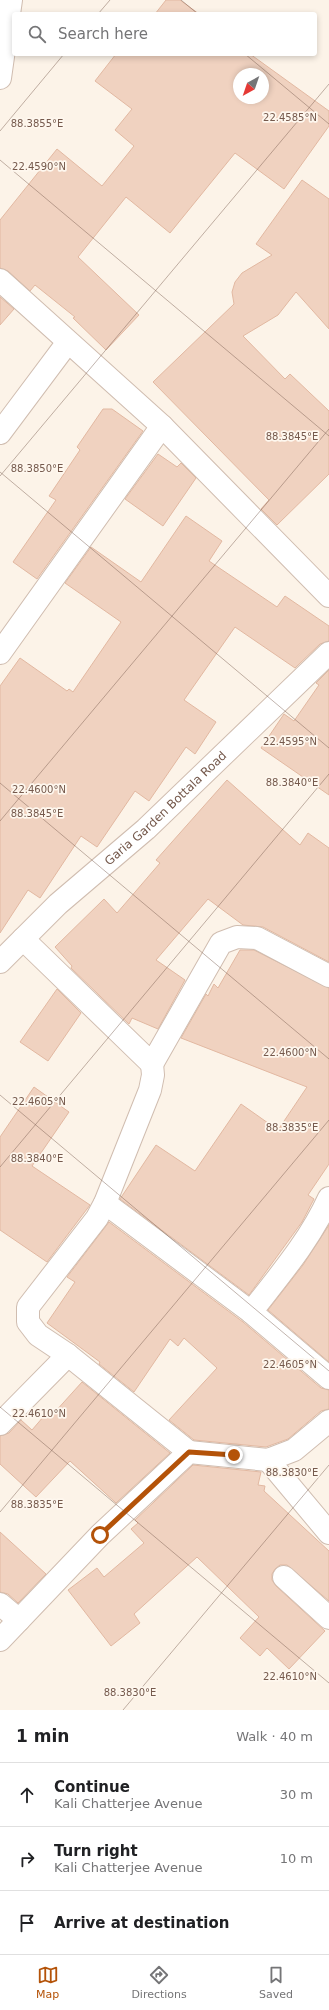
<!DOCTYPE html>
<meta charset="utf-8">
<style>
:root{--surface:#fff;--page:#f6f6f6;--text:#202124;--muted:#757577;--line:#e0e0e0;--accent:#b45309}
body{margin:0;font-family:"DejaVu Sans",sans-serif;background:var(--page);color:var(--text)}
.compass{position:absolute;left:233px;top:68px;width:36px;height:36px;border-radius:50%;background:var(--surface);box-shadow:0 2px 6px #0003;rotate:220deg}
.stop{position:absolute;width:12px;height:12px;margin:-9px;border:3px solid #b45309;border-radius:50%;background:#fff}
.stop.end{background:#b45309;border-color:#fff;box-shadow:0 1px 4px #0008}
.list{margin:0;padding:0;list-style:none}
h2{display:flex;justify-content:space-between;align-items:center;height:52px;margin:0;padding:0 16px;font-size:17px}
h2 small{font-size:13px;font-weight:400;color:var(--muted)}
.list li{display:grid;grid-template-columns:26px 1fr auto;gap:12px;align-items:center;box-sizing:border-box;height:64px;padding:0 16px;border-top:1px solid var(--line)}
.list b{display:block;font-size:15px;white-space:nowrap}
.list p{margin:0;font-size:13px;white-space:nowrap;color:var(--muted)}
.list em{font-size:13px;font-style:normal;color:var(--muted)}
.icon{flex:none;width:22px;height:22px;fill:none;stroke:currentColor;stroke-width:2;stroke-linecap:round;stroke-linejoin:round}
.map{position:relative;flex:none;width:329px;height:1710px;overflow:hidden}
.search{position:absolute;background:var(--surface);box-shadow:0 2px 6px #0003;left:12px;right:12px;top:12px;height:44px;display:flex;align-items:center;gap:10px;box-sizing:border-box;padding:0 14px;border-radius:4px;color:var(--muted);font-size:15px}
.sheet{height:244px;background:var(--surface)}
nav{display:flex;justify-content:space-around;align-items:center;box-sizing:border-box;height:56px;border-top:1px solid var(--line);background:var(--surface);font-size:11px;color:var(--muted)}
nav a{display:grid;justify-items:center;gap:2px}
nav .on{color:var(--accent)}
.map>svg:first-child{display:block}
</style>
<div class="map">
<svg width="329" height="1710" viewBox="0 0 329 1710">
<rect width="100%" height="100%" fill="#fcf3e8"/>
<g fill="#f0d2c0" stroke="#e2b8a1" fill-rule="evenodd">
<path d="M166,0H180L199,14H155Z"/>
<path d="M116,54H250L329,111V126L284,189L235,153L170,233L126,197L78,257L139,315L106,350L73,318L75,317L35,285L30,291L8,271L0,268V220L57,149L102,186L134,146L115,130L132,109L95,81ZM239,74H263V98H239Z"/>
<path d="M302,180L329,199V329L296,292L278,315L243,336L285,379L290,374L329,411V474L277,525L261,509L269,500L153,382L234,304L232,292L235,282L242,273L272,255L256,244Z"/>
<path d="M0,297L14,309L0,325Z"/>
<path d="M103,409H112L143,431L37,579L13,562L56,500L49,496L80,450L77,447Z"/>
<path d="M158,454L177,467L181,463L196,478L163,526L125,499Z"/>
<path d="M186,516L222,541L209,561L277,607L285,596L329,626V641L320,644L295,668L235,627L184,700L216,722L195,754L186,747L149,801L135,791L97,847L81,836L40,898L28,890L0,933V686L20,658L67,691L69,689L73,692L121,622L65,583L91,547L141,582Z"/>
<path d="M329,670V795L261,748L284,714L294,721L319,685L316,683Z"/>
<path d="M227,780L300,845L308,833L329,848V962L263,927L243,925L208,899L156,960L185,980L158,1029L132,1018L129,1024L71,968L72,966L55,947L104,899L117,913L160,863L156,860Z"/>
<path d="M240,950H254L329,988V1164L308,1195L314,1199L302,1222L249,1295L120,1199L156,1145L195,1171L241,1104L278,1130L307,1087L181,1038L206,994L208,996L214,984L218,988Z"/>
<path d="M57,989L81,1013L48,1061L20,1042Z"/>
<path d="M34,1087L69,1112L32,1166L90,1205L47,1262L0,1230V1137Z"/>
<path d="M109,1222L243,1322L321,1388L329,1390V1409L321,1411L288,1439L266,1447L194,1440L169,1420L217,1368L184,1338L178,1346L170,1339L134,1392L99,1364L100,1362L47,1323L75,1282L67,1277Z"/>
<path d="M329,1225V1362L268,1310L303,1265Z"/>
<path d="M82,1382L170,1453L116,1503L70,1461L36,1497L0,1464V1436L9,1433L21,1420L32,1430L50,1409L54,1413Z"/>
<path d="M193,1465L261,1472L258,1485L265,1486L264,1491L329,1551V1601L287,1565H280L275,1569L272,1574V1580L276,1586L325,1631L289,1669L267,1648L260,1656L240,1638L259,1617L197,1557L134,1614L140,1623L111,1646L68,1590L97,1568L104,1577L144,1543L131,1529L138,1523L135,1520Z"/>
<path d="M0,1532L46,1574L18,1603L8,1594L0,1592Z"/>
</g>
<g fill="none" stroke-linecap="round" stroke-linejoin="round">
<defs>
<g id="minor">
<path d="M0,78L11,0"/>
<path d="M0,280L162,426L329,596"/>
<path d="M0,433L68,342"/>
<path d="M0,653L162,426"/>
<path d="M23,939L152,1064L221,943L237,937L257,938L329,976"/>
<path id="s1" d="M0,962L58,904L146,829L329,653"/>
<path d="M152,1064L153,1075L150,1090L105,1203L97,1218L28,1307V1322L38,1335L68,1355L189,1452"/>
<path d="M105,1203L251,1312L329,1378"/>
<path d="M251,1312C279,1276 310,1240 329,1198"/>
<path d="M0,1424L68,1355"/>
<path d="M268,1460L329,1533"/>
<path d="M284,1577L329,1618"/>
<path d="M0,1604L19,1620"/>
<path d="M0,1640L100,1535L189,1452L268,1460L294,1450L329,1421"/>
</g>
</defs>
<use href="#minor" stroke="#d0bdb0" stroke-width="24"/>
<use href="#minor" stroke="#fff" stroke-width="22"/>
</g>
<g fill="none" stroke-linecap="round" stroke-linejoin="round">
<path stroke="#b45309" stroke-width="5" d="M100,1535L189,1452L234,1455"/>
</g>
<path fill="none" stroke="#75594c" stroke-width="1" stroke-opacity="0.45" d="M181,0L198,14M98,14L110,0M245,54L329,124M0,131L64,54M0,160L329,436M0,472L329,748M0,476L329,84M0,783L329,1059M0,821L329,429M0,1095L329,1371M0,1167L329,774M0,1407L329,1683M0,1512L329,1120M123,1710L329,1465"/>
<g text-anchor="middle" stroke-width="3.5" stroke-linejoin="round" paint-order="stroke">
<g font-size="12" fill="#75594c" stroke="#fef7ee">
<text dy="4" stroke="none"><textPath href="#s1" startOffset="226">Garia Garden Bottala Road</textPath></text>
</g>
</g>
<g font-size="10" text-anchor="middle" fill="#75594c" stroke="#fef7ee" stroke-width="3.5" stroke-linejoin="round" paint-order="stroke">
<text x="290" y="121">22.4585°N</text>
<text x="37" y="127">88.3855°E</text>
<text x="39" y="170">22.4590°N</text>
<text x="292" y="440">88.3845°E</text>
<text x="37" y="472">88.3850°E</text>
<text x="290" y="745">22.4595°N</text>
<text x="292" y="786">88.3840°E</text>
<text x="39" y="793">22.4600°N</text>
<text x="37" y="817">88.3845°E</text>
<text x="290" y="1056">22.4600°N</text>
<text x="39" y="1105">22.4605°N</text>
<text x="292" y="1131">88.3835°E</text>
<text x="37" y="1162">88.3840°E</text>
<text x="290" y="1368">22.4605°N</text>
<text x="39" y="1417">22.4610°N</text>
<text x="292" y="1476">88.3830°E</text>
<text x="37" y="1508">88.3835°E</text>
<text x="290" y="1680">22.4610°N</text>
<text x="130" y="1696">88.3830°E</text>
</g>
</svg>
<svg class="compass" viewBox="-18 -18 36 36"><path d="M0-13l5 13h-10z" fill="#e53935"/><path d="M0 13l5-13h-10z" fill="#757577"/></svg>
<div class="stop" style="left:100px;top:1535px"></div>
<div class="stop end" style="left:234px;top:1455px"></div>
<div class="search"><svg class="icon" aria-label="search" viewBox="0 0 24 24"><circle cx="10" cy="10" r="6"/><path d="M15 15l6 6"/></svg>Search here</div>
</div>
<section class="sheet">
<h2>1 min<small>Walk · 40 m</small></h2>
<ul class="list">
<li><svg class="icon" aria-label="ahead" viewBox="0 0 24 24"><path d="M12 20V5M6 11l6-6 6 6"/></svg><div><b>Continue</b><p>Kali Chatterjee Avenue</p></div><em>30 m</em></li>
<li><svg class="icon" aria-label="right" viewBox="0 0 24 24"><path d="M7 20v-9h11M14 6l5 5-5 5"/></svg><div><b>Turn right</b><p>Kali Chatterjee Avenue</p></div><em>10 m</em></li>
<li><svg class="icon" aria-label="arrive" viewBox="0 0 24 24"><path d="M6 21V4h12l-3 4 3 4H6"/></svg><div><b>Arrive at destination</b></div></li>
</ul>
</section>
<nav>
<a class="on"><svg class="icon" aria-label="map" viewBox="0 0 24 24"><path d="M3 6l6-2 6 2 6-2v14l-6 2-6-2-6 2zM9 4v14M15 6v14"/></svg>Map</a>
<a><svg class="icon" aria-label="directions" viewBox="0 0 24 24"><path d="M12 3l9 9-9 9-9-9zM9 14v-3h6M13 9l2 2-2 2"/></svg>Directions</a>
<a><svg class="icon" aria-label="saved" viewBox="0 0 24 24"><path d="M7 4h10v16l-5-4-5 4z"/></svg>Saved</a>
</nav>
